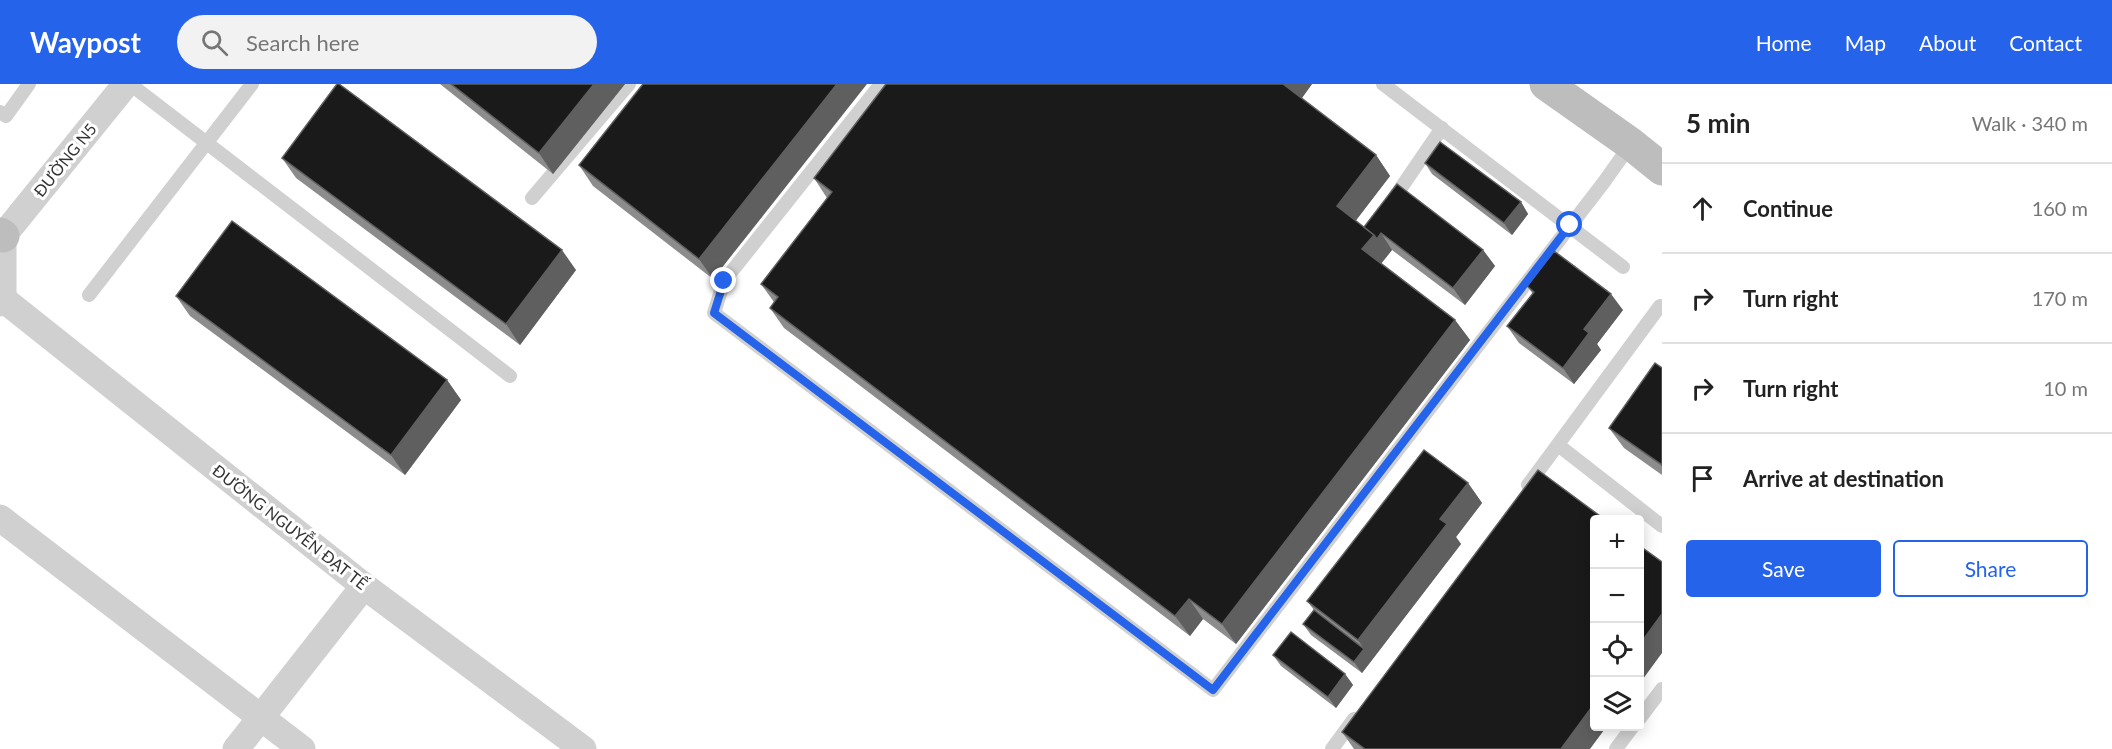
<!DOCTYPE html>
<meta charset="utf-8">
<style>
:root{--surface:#fff;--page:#f2f2f2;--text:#222;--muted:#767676;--line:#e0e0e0;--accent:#2563eb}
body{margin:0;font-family:Lato,sans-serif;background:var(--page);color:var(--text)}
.controls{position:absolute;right:18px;bottom:18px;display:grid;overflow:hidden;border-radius:6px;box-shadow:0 3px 15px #0003}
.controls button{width:54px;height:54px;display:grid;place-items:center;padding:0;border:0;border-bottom:2px solid var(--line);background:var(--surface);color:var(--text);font:30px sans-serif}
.stop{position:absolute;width:18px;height:18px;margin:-14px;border:4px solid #2563eb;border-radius:50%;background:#fff}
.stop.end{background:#2563eb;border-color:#fff;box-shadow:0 2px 6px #0008}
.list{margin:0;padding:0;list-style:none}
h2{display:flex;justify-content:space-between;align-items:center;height:78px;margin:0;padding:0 24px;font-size:26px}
h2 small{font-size:20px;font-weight:400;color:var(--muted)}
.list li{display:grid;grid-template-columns:39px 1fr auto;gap:18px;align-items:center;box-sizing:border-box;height:90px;padding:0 24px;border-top:2px solid var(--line)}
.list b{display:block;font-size:22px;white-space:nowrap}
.list em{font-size:20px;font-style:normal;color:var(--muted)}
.actions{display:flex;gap:12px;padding:18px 24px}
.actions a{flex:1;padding:14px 0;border:2px solid var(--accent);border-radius:6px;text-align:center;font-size:21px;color:var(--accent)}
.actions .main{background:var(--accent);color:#fff}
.icon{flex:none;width:33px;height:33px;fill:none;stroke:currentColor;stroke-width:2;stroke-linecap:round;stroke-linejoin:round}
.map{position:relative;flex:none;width:1662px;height:665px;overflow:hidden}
header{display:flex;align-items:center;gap:36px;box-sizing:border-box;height:84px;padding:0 30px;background:var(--accent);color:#fff}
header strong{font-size:28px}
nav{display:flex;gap:33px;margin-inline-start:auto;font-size:21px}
.search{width:420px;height:54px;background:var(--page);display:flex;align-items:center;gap:15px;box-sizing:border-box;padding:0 21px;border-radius:33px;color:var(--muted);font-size:22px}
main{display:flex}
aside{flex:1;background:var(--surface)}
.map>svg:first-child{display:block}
</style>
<header>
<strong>Waypost</strong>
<div class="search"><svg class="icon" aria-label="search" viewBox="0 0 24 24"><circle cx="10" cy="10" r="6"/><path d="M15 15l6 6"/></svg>Search here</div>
<nav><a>Home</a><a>Map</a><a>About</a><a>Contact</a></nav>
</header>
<main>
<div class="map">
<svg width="1662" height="665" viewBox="0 0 1662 665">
<rect width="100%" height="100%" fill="#fff"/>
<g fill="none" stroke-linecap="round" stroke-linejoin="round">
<g stroke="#d0d0d0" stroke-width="14">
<path d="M130,0L510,292"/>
<path d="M881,0L724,197L714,229L1213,606L1604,98L1631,60"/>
<path d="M1383,0L1623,183"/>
<path d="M0,28L6,32L29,0"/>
<path d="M532,114L629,0"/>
<path d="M1392,117L1442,44"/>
<path d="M89,211L252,0"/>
<path d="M1558,361L1662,442"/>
<path d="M1528,401L1660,222L1662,223"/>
<path d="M1640,634L1662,605"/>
<path d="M1332,665L1354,635"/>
<path d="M1616,665L1633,642"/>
</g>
<g stroke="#d0d0d0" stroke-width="27">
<path d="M3,215L364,502L583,665"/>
<path d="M0,219L3,215V152L126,0"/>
<path d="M0,434L302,665"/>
<path d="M236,665L364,502"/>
</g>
<g stroke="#bdbdbd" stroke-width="33">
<path d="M1546,0L1631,60L1662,85"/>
<path d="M0,150L3,152"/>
</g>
</g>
<g fill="#8c8c8c">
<path d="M440,0H625L553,90Z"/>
<path d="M643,0L713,195L593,102L579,81Z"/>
<path d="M914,0H1312L1301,15L1376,71L1390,92L1355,137L1364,143L1483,166L1495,182L1465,221L1392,166L1381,179L1455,236L1470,256L1236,560L1203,535L1190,552L784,244L770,224L774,218L761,200L827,114L814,94Z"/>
<path d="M282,74L576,186L520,261L296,94Z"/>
<path d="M1425,79L1521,118L1528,130L1512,151L1432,90Z"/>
<path d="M1527,202L1623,226L1597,260L1601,266L1574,300L1519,259L1507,242L1533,210Z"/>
<path d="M176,212L447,296L461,316L405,391L190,232Z"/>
<path d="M1662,284V391L1624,364L1609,344Z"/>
<path d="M1468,399L1482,419L1456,453L1461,460L1362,589L1311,551L1303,540L1314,526L1307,517Z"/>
<path d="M1273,571L1345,590L1353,601L1336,624L1281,582Z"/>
<path d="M1342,648L1590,665H1354Z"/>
</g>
<g fill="#5f5f5f">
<path d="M594,0H625L553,90L539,69Z"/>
<path d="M837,0H867L713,195L699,175Z"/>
<path d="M1283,0H1312L1297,21Z"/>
<path d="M1376,71L1390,92L1351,143L1337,122Z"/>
<path d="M1521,118L1528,130L1512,151L1504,139Z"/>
<path d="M1381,149L1392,166L1377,185L1362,165L1374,151Z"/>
<path d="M562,166L576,186L520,261L506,240Z"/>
<path d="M1483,166L1495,182L1465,221L1453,204Z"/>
<path d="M1611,210L1623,226L1597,260L1601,266L1574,300L1563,284L1584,245Z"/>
<path d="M1455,236L1470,256L1236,560L1222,540Z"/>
<path d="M447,296L461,316L405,391L391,371Z"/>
<path d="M1468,399L1482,419L1456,453L1461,460L1362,589L1354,578L1364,565L1358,556L1440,435Z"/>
<path d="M1189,515L1203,535L1190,552L1175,532Z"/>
<path d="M1662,530V569L1640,599V560Z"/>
<path d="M1345,590L1353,601L1336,624L1328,613Z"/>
<path d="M1594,620V642H1607L1590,665H1561Z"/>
</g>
<g fill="#1a1a1a" stroke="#5f5f5f" stroke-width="1.5">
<path d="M337,0H339L562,166L506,240L282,74Z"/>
<path d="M451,0H594L539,69Z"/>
<path d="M643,0H837L699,175L579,81Z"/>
<path d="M886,0H1283L1376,71L1337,122L1374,151L1362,165L1455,236L1222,540L1189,515L1175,532L770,224L778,213L761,200L832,108L814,94Z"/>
<path d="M1440,58L1521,118L1504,139L1425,79Z"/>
<path d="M1397,100L1483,166L1453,204L1381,149L1377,155L1374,151L1364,143Z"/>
<path d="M232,137L447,296L391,371L176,212Z"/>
<path d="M1554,167L1611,210L1584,245L1589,249L1563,284L1507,242L1534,208L1527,202Z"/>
<path d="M1655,279L1662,284V381L1609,344Z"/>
<path d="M1424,366L1468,399L1440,435L1447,440L1358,556L1307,517Z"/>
<path d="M1538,386L1604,435H1594V620L1561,665H1365L1342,648Z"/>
<path d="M1640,462L1662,478V530L1640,560Z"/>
<path d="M1314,526L1364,565L1354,578L1303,540Z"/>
<path d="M1291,548L1345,590L1328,613L1273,571Z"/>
</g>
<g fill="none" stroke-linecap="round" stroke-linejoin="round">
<path stroke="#2563eb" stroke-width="8" d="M724,197L714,229L1213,606L1570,141"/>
</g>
<g text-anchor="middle" stroke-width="6" stroke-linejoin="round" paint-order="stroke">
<g font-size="16" fill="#333" stroke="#fff">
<text transform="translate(65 76) rotate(-51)" y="6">ĐƯỜNG N5</text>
<text transform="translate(290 443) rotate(38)" y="6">ĐƯỜNG NGUYỄN ĐẠT TẾ</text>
</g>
</g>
</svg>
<div class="controls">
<button>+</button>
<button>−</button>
<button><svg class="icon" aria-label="locate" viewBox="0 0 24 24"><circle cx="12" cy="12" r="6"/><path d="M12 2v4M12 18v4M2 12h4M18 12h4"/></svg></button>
<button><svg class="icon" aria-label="layers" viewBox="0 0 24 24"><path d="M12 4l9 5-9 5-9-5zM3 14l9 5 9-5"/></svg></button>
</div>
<div class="stop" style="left:1570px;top:141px"></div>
<div class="stop end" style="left:724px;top:197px"></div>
</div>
<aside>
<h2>5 min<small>Walk · 340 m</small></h2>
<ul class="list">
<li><svg class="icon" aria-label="ahead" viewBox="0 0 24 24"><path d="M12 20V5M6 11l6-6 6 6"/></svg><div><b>Continue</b></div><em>160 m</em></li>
<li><svg class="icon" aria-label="right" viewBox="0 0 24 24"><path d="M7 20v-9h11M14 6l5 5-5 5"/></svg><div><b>Turn right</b></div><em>170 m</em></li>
<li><svg class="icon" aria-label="right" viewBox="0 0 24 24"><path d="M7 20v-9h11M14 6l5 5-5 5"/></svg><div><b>Turn right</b></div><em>10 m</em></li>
<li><svg class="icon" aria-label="arrive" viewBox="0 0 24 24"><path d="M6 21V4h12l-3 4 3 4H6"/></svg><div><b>Arrive at destination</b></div></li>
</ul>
<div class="actions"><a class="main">Save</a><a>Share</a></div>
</aside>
</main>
